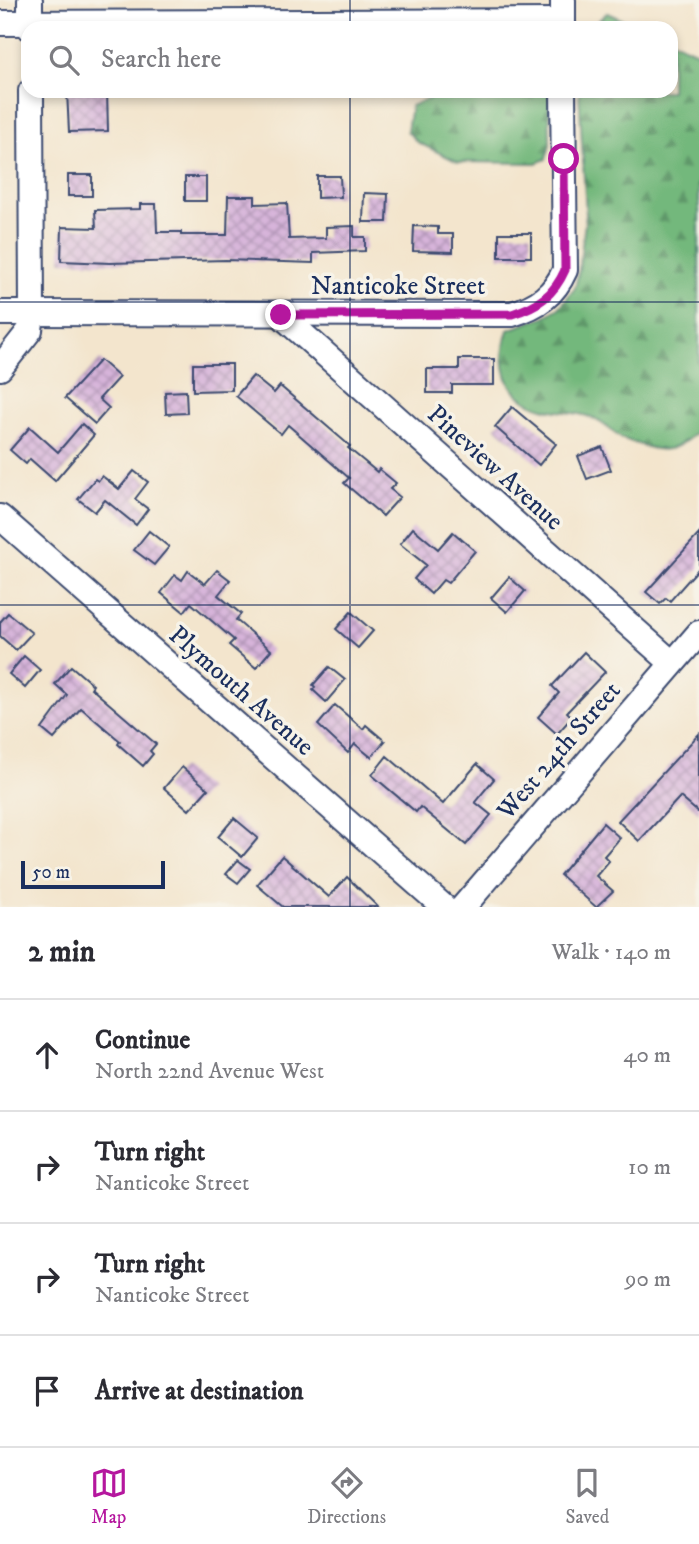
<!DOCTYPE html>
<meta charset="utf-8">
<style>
:root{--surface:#fff;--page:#f2f2f3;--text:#2b2b33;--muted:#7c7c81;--line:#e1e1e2;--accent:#b5179e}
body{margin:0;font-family:"IM FELL DW Pica",serif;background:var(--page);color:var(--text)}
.scale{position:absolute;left:21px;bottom:18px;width:144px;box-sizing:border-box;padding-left:7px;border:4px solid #1b2f5e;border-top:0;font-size:19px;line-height:24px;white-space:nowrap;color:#1b2f5e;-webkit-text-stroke:5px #f7f3e8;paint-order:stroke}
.stop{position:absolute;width:21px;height:21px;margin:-16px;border:5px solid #b5179e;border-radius:50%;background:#fff}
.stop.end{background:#b5179e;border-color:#fff;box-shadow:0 2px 7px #0008}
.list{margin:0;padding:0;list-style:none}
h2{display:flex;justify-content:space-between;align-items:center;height:91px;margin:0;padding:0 28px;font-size:30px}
h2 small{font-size:23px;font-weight:400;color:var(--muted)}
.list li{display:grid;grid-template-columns:46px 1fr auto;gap:21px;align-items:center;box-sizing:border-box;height:112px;padding:0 28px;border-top:2px solid var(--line)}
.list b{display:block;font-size:26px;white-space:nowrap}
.list p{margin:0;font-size:23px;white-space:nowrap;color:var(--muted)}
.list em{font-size:23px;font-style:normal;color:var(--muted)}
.icon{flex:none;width:38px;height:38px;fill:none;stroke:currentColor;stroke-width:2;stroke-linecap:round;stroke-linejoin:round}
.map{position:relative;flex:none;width:699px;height:907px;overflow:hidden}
.search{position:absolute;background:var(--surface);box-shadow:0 4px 10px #0003;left:21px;right:21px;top:21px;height:77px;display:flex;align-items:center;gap:18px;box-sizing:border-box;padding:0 24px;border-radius:21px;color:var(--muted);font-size:26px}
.sheet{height:539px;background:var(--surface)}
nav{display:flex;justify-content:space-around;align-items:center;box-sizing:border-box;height:98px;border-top:2px solid var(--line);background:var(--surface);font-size:19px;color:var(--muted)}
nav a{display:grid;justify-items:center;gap:4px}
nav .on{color:var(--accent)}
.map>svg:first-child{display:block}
</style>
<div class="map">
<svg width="699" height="907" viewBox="0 0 699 907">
<defs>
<pattern id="forest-firs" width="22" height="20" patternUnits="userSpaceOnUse" patternTransform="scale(1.75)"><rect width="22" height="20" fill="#73b87c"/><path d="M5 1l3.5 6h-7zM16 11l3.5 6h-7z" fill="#5e9669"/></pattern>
<pattern id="building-cross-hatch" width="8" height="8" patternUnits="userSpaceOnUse" patternTransform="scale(1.75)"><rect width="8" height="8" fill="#d7b4da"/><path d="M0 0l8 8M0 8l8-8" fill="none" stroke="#ae93b4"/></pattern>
</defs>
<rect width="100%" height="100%" fill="#f7f3e8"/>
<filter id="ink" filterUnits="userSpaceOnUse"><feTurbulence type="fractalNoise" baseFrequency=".0143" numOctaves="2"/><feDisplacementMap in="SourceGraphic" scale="14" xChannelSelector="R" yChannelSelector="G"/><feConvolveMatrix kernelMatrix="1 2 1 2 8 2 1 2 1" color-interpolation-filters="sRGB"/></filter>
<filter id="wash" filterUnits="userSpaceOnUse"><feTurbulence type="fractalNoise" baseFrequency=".00686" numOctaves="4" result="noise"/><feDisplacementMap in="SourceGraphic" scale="28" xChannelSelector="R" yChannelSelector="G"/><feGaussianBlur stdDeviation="1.57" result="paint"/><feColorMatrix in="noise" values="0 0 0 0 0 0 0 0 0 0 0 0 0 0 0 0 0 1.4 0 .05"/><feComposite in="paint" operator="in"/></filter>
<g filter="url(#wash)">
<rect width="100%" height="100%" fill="#f3e5cd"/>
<g fill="url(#forest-firs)" stroke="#47746d" stroke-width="2">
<path d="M607,13L642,28H590Z"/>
<path d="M671,40L699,53V430C676,451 665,455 636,443C632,442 625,440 621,438C610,430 605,423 590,417C574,411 554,413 537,406C503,393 498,362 508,330L544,317L559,308L575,288L579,270L586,214L579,91H671Z"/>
<path d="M433,91H549L550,145L546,159L536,163L458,162L417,142L407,131L411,106L431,98Z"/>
</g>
<g id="blocks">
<g fill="url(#building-cross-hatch)">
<path d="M67,91H107L108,131L69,132Z"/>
<rect x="68" y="175" width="24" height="21"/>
<path d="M317,176H340L341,197L317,198Z"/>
<rect x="185" y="177" width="21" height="24"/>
<path d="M364,193L388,194L387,222H363Z"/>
<path d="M228,196H255V204L287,203L289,239L326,238V227L354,226V237H365V251L313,253V263L226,260L110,263L61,261L62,227L96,228L95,210L140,209V204H156L157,232H181V235H227Z"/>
<path d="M414,226L438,227V234H453V252L413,251Z"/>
<rect x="499" y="233" width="32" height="24"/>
<path d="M459,359H494V385H452V393H427V369H459Z"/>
<path d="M100,360L119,377L99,399L109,408L95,424L65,398Z"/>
<path d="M193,364H232V390L193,391Z"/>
<path d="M253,376L274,393L280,386L350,446L348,448L377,472L379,469L396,483L390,489L400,497L383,516L344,483L349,478L288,425L281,434L236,396Z"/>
<path d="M186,391L187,413L166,414L165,392Z"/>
<path d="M512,407L556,444L539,465L495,427Z"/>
<path d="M82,424L94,435L55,481L30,459L26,464L10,450L30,427L58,452Z"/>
<path d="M602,447L611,470L587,479L578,456Z"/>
<path d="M134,471L148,482L135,499L148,509L136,525L105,500L95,512L78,499L95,479L98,481L102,476L119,489Z"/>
<path d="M413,528L438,549L453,532L475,551L448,583L443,580L431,594L414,579L426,565L400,544Z"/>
<path d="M149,531L169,547L154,565L134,550Z"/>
<path d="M699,534V568L670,601L666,598L660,604L646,592Z"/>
<path d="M217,570L230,580L218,595L241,614L236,620L271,650L256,668L229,645L234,640L191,603L184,612L161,593L175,575L182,580L188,571L205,584Z"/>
<path d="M509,577L525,591L507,612L491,598Z"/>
<path d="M351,612L373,631L358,648L336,629Z"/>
<path d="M8,613L32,633L16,650L0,636V622Z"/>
<path d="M584,652L605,672L567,712L572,717L557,734L538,717L559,693L552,686Z"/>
<path d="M24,656L40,670L25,688L9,674Z"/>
<path d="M71,666L93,685L91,688L156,744L150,751L153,754L143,766L118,744L120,741L81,708L54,739L42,729L67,695L55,684Z"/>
<path d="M329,667L345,680L326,702L313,690L315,687L313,685Z"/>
<path d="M335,705L363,729L366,725L385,741L371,757L355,744L348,753L318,725Z"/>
<path d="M699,734V813L680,797L639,841L618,821Z"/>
<path d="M387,756L443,804L477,764L494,779L475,802L491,815L466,845L420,807L416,812L372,775Z"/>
<path d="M182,767L208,789L189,810L164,788Z"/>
<path d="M234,818L258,838L242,857L218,837Z"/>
<path d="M603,823L620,838L604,856L609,861L596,876L613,891L596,907L560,875Z"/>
<path d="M282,856L329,897L347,877L378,907H283L257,885Z"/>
<path d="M238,860L250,869L238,883L226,874Z"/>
</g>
</g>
</g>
<g filter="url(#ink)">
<use href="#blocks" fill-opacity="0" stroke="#3b4a6f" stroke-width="2"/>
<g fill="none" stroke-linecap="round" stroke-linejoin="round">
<defs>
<g id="minor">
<path d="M563,0V28"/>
<path d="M0,23L563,21"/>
<path d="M30,28V0"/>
<path d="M0,313L512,314C538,306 554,295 565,270L563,91"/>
<path d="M281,315L672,663"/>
<path d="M0,368L30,330L32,313L31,91"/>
<path d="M0,517L444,907"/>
<path d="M463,907L699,633"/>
</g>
</defs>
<use href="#minor" stroke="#3b4a6f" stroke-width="28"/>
<use href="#minor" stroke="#fff" stroke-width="24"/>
</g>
</g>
<g fill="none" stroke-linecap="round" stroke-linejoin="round" filter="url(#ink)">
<path stroke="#b5179e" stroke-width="9" d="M281,315L512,314C538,306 554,295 565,270L564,159"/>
</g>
<path fill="none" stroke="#1b2f5e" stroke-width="2" stroke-opacity="0.55" d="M350,0V28M350,91V907M0,302H699M0,605H699"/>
<g text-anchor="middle" stroke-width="7" stroke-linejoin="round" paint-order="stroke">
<g font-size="26" fill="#1b2f5e" stroke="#f7f3e8">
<text x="398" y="294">Nanticoke Street</text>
<text transform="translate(496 467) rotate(42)" y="9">Pineview Avenue</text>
<text transform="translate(242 690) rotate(41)" y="9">Plymouth Avenue</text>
<text transform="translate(558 750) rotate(-49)" y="9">West 24th Street</text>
</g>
</g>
</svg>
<div class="scale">50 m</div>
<div class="stop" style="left:564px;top:159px"></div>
<div class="stop end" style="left:281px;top:315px"></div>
<div class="search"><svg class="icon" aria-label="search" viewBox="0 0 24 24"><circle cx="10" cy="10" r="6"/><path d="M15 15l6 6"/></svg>Search here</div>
</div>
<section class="sheet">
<h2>2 min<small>Walk · 140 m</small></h2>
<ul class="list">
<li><svg class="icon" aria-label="ahead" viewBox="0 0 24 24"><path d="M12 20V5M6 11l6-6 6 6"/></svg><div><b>Continue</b><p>North 22nd Avenue West</p></div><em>40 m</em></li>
<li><svg class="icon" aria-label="right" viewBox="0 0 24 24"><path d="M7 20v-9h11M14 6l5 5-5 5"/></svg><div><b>Turn right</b><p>Nanticoke Street</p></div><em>10 m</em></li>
<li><svg class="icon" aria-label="right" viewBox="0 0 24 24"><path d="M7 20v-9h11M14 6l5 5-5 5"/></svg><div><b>Turn right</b><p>Nanticoke Street</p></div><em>90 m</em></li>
<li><svg class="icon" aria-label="arrive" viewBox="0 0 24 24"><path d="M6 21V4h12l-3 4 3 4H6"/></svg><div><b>Arrive at destination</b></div></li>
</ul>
</section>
<nav>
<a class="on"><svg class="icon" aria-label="map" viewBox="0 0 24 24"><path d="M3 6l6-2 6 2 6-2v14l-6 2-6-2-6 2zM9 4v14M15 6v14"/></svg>Map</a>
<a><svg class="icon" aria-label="directions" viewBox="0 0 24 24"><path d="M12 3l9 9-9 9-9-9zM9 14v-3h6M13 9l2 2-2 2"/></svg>Directions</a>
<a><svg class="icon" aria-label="saved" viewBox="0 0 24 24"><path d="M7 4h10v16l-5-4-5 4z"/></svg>Saved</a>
</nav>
